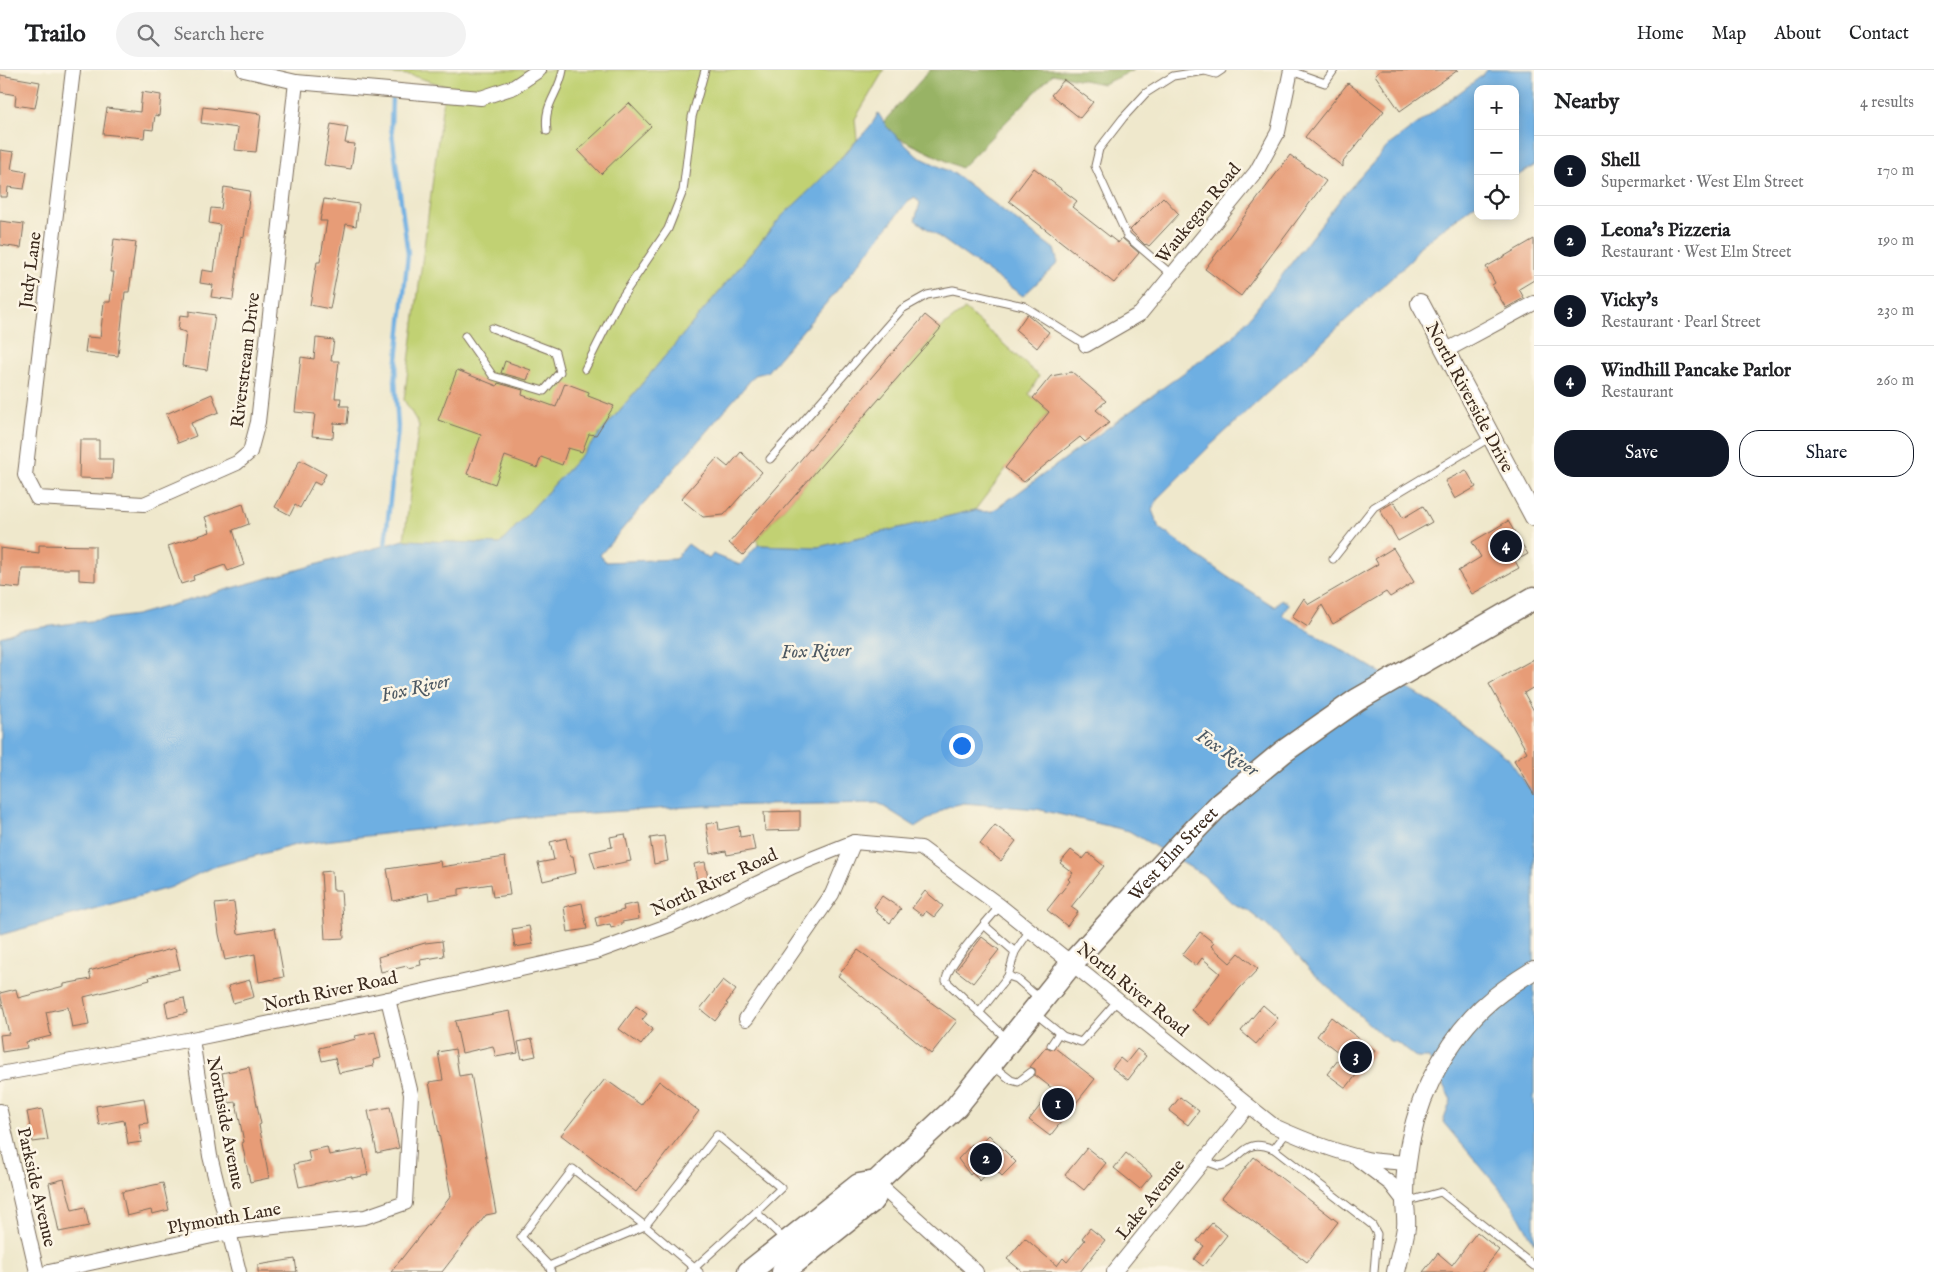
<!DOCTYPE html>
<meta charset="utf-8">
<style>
:root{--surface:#fff;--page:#f2f2f2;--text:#202124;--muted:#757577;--line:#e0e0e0;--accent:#111827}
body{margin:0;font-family:"IM FELL English",serif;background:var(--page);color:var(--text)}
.controls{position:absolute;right:15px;top:15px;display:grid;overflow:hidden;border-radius:10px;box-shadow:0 2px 12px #0003}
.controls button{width:45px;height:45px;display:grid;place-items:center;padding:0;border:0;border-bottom:1px solid var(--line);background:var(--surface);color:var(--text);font:25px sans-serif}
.you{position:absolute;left:961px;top:675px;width:18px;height:18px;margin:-12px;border:4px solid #fff;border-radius:50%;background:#1a73e8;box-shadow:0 0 0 8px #1a73e833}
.badge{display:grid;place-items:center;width:32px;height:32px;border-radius:50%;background:var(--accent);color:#fff;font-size:16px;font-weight:700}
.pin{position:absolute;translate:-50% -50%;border:2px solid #fff;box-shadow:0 1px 5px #0006}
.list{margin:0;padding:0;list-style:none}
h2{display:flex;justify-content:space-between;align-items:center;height:65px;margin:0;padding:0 20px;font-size:21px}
h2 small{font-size:16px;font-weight:400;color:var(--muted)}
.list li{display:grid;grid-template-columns:32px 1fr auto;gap:15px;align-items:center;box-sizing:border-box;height:70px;padding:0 20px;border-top:1px solid var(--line)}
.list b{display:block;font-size:19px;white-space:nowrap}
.list p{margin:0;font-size:16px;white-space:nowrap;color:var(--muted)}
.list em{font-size:16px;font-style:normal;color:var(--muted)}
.actions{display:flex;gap:10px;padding:15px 20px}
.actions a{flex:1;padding:11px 0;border:1px solid var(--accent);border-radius:20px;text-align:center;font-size:18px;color:var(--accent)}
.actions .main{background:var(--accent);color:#fff}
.icon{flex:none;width:28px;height:28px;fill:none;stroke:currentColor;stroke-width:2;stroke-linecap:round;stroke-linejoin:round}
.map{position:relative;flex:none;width:1534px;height:1202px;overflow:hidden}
header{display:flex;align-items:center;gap:30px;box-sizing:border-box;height:70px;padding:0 25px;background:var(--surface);border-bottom:1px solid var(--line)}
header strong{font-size:24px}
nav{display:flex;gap:28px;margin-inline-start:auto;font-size:18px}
.search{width:350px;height:45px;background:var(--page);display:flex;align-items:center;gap:12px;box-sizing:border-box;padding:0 18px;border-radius:28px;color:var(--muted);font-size:19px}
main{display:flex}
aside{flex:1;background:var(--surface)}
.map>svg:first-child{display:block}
</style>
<header>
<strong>Trailo</strong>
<div class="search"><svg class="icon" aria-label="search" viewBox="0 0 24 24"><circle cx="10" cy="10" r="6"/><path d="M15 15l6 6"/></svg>Search here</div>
<nav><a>Home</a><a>Map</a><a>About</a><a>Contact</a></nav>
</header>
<main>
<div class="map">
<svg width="1534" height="1202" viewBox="0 0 1534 1202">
<rect width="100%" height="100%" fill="#fcf5e5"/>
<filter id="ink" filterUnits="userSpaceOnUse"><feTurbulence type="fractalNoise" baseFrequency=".02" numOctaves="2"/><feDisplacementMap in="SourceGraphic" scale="10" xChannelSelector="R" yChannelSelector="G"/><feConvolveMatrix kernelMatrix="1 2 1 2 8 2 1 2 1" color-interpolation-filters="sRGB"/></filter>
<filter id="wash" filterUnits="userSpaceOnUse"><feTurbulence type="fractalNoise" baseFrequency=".0096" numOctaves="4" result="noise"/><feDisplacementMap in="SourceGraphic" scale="20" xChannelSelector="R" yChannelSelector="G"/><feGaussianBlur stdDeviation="1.12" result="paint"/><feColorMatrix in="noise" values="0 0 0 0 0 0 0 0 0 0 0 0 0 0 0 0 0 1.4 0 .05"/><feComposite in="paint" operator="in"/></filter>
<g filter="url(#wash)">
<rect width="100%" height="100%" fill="#efe8cc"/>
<g fill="#c1d173" stroke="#7e7e48">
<path d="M381,0H884L855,49L857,70L813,118L783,145L594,371L500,474L404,470L419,355L404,330L445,16L410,5L381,3Z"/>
<path d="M965,239L1039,306L1029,324L1049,342L975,440L818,477L758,475L757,469L941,258Z"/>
</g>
<path fill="#98b365" stroke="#6a6e42" d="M930,0H1134L1103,14L1053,4L961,98L878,58Z"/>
<path fill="#6eafe2" stroke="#546c80" d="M1487,0H1534V96L1515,107V19H1478V132L1419,177L1412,189L1212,374L1158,428L1152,440L1159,458L1226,506L1275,537L1281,529L1289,534L1282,545L1441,638L1508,688L1529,718L1534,717V1173L1513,1135L1443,1052L1451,1030L1429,988H1417L1396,972L1390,971L1380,964L1312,902L1282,869L1266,855L1247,840L1232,833L1203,805L1129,761L1037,739L964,733L947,737L916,757L878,733L704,736L527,747L299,774L210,798L172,817L0,865V567L21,560L136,545L404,470L500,474L594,371L783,145C808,123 830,100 852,76C862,64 872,57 878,43L887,57L917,86L955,104L1054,179L1058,193L1023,226L915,150L920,133L915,127L908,131L840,217L772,296L767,302L755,305L600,485L606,492L675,489L688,474L709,489L713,484L740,495L758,475L818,477L975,440L982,442L993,441L1233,267L1253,243L1342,127L1389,75L1483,5Z"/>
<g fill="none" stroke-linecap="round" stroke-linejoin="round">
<path stroke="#6eafe2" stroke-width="4.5" d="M385,475L398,358L395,309L408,184L391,56L392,30"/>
</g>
<g id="blocks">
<g fill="#e79c77">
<path d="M1381,0H1458L1400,41L1375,5Z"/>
<path d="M0,5L40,12L35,38L15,35L16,25L0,22Z"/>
<path d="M1064,10L1093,32L1080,48L1051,25Z"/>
<path d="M1348,13L1384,41L1343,92V97L1305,67Z"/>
<path d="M142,22L161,25L159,46L155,45L153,60L145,59L144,68L103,64L107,38L140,42Z"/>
<path d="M629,33L651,56L601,104L578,80Z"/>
<path d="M203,37L261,44L256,82L235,80L238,58L201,53Z"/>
<path d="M331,54L348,57L345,73L355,74L351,99L324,95Z"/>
<path d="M0,80L14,82L11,99L27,102L24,119L8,117L7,127H0Z"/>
<path d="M1290,85L1326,111L1241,226L1205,199Z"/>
<path d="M1034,98L1077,131L1072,137L1118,173L1122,168L1139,183L1114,213L1009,131Z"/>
<path d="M224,117L250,121L244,167L241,166L233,230L211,227L213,215L200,213L202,200L214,202L220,155L209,153L211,138L221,139Z"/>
<path d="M1163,127L1179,144L1149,176L1146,174L1145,175L1130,160Z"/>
<path d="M324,129L359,134L356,156L346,154L330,239L310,235L317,192H320L327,151H320Z"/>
<path d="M0,151L24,154L21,178L0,175Z"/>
<path d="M114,169L136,172L129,222H125L118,286L85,282L87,267L100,268L104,232H110L114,202H110Z"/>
<path d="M1534,169V210L1519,219L1524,228L1506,238L1492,215L1495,213L1486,197Z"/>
<path d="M189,241L215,245L207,300L182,296L186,262L178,260L180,245L189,246Z"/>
<path d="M1027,244L1049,262L1037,278L1016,260Z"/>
<path d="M925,245L941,258L743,485L729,473Z"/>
<path d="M316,268L334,270L331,291H339L335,328H341L340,336H349L347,354L334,353L333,368L312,366L315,344L295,342L301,287L314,289Z"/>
<path d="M505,291L531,300L527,310L501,303Z"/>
<path d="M457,300L497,316L498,313L523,320L522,325L556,337L565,313L589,322L588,326L614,336L596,365L589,364L582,382L568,378L562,395L541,387L537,398L505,386L495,414L467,404L481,365L438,350Z"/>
<path d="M1072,302L1106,331L1096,340L1110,352L1085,372L1080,367L1024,412L1005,398L1049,342L1033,328L1051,306Z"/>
<path d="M212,324L219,342L191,353L196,366L178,373L166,344Z"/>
<path d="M80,370H99V389H113L112,409L79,408Z"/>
<path d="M741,382L762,402L724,445L703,447L681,429L717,388L728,397Z"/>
<path d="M300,390L326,404L320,415L314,412L300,438L295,435L290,445L275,437Z"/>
<path d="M1466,400L1476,417L1455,429L1445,411Z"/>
<path d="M1394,432L1403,448L1423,436L1432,452L1398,471L1380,440Z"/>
<path d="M243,434L249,454L233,460L244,495L228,501L225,495L193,506L194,510L181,514L168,476L210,462L205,447Z"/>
<path d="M1508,451L1528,484L1515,491L1519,498L1472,524L1458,501L1481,487L1472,472Z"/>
<path d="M39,475L95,476V511L79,510V499H22L20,518L0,516V478L39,483Z"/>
<path d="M1393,478L1414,512L1390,527L1386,522L1333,554L1322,535L1308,557L1292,547L1304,528L1309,534L1378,494L1375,489Z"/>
<path d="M1534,589V617L1524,623L1534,641V725L1514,690L1527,682L1489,614Z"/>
<path d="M800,741V760L765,761L764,742Z"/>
<path d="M718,752L719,760L739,756L740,767L752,765L755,780L727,785L726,781L711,784L706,754Z"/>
<path d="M995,755L1016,771L1001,791L980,774Z"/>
<path d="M625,764L631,791L595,798L590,782L612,777L610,767Z"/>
<path d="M664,766L668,791L654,794L650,768Z"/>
<path d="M566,768L570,786H573L576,803L543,811L538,793L554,790L550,772Z"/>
<path d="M1071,780L1083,789L1088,783L1104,796L1071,837L1078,842L1067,856L1047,840L1070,811L1068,809L1073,803L1060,793Z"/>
<path d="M505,787L510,825L493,827L491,814L459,819V825L429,830L428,823L393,831L387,799L440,791L441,797Z"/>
<path d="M705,792L708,808L697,810L694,794Z"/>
<path d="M332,801L333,820H341L344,868L325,869L321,802Z"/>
<path d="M925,821L943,836L934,847L926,841L923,846L912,838Z"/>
<path d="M882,826L901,839L890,853L875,841L877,839L874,837Z"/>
<path d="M234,832L238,864L275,858L284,907L259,912L255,884L225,890L219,864L215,834Z"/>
<path d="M582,833L587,859L568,862L564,837Z"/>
<path d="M637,833L639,849L622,852V855L611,858L610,854L597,857L595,848L624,840L623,836Z"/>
<path d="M529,856L533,874L515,877L512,859Z"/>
<path d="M1200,862L1214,873L1211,876L1230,893L1239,883L1258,899L1239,919L1211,955L1191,940L1220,903L1202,888L1196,896L1182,885Z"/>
<path d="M982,867L999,880L973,913L956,900Z"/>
<path d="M442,871L444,886L420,890L421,895L408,898L407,896L381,902L378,887L425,873Z"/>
<path d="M175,878L180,899L149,907L150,910L128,916L84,927L89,955L72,958L68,937L46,942L51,966L26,972L27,978L2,982L0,965L9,964L0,923L16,919L18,928L64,916V914L91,909L89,901Z"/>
<path d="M858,880L957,951L931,984L838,906Z"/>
<path d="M250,910L254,927L233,933L228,916Z"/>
<path d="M723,910L736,920L726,933L728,934L715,951L700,939Z"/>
<path d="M184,928L187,943L168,948L165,932Z"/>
<path d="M1263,935L1278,948L1256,974L1241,961Z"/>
<path d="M636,936L647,944L642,950L653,959L641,975L619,959Z"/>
<path d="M510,941L518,983L496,987L493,976L462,983L455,951Z"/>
<path d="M1331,947L1375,981L1346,1018L1327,1004L1342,985L1317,966Z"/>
<path d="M375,962L381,988L373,990L374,996L339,1003L335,988L322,991L319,978L356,969L355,966Z"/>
<path d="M532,969L536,986L522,989L518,972Z"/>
<path d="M1046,977L1050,980L1055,978L1095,1009L1050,1066L1029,1050L1053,1019L1035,1005V999L1030,997Z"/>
<path d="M455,979L459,1006L471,1004L496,1143L486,1145L442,1202H391L451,1126L429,1012L443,1010L438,982Z"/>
<path d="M1137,979L1146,986L1128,1010L1112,998L1120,988L1126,993Z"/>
<path d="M249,997L261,1054L259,1055L269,1108L250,1112L242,1073L244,1072L236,1032L228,1033L222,1003Z"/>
<path d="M605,1009L641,1035L659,1011L699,1041L636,1122L561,1065Z"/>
<path d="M1180,1027L1199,1041L1188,1055L1169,1041Z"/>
<path d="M144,1028L148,1053L139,1054L142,1072L128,1074L124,1050L99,1055L96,1036Z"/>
<path d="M390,1037L399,1078L377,1083L368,1041Z"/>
<path d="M42,1039L48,1070L33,1072L27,1042Z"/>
<path d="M989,1065L1016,1092L1002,1106L993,1097L980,1111L972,1103L970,1105L958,1089L972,1074L976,1078Z"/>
<path d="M327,1077L329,1085L363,1079L368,1105L352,1108L351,1106L299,1117L294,1094L310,1091L308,1081Z"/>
<path d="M1087,1078L1106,1093L1084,1120L1065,1105Z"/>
<path d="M1126,1083L1152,1105L1140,1119L1114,1098Z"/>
<path d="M1254,1087L1338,1152L1307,1192L1222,1128Z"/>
<path d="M64,1109L72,1140L85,1137L89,1156L59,1162L49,1113Z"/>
<path d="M163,1113L169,1140L152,1144L151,1140L127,1146L122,1122Z"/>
<path d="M1212,1153L1227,1165L1203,1196L1194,1189L1204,1176L1197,1171Z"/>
<path d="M1090,1158L1105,1170L1080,1202H1023L1007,1189L1025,1168L1057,1196L1063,1188L1067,1192L1085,1170L1082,1168Z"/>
<path d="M1477,1162L1499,1180L1482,1202H1423L1438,1183L1452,1195Z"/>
<path d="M295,1189L297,1202H258V1195Z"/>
</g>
</g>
</g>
<g filter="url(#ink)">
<use href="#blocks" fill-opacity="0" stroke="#7a6c5b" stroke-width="1"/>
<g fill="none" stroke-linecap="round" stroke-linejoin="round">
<defs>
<g id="service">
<path d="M1291,1L1325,13L1334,0"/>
<path d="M547,61C543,33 559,25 563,0"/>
<path d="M1172,205L1127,166L1095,96L1099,79L1123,48L1146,23L1173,6L1205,1L1216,4L1222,0"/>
<path d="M465,266L493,306L544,321L560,302L555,282L492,258"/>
<path d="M585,299L618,233L668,159L683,121L692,47L705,0"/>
<path d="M770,389L902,239L927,225L953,220L1024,236L1086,275"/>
<path d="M1333,489L1374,437L1491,367"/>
<path d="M1000,836C989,849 945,897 946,911L1007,969"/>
<path d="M984,855L1015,882"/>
<path d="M1008,906L1017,909L1040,929"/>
<path d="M979,943L1008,906L1015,882L1030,860"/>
<path d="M1036,944L1063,966L1081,972L1118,930"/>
<path d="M1051,975L1059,963"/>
<path d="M993,996L1011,1010L1018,1012L1031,1002"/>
<path d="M1287,1062L1274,1079L1372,1155L1377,1164L1374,1202"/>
<path d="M1205,1091L1219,1096L1224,1095C1247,1084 1244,1068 1274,1079"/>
<path d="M1405,1132L1441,1122L1534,1196"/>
<path d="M549,1196L645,1156L573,1099L521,1167L549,1196L551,1202"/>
<path d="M690,1202L756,1142"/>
<path d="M699,1202L645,1156L717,1065L781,1118L756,1142L784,1169"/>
</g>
<g id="minor">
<path d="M73,0L25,405L37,428L144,434L237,393L250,382L258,352L296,12"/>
<path d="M244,0L296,12L481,28L514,17L539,0"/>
<path d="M1086,275L1140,244L1256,102L1278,62L1291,0"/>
<path d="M1445,281L1534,233"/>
<path d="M746,949L832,824L854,772"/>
<path d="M192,969L210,1086L239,1202"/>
<path d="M0,1004L192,969L388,929L596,882L670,855L794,796L854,772L921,778L1000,836L1274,1056C1305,1070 1335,1082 1367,1089C1380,1092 1394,1092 1407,1093"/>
<path d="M0,1041L37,1202"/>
<path d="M1359,1090L1391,1114L1405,1132"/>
<path d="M876,1112L976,1202"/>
<path d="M49,1202L230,1162L365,1147L405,1133L411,1024L388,929"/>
<path d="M1114,1202L1248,1036"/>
</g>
<g id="tertiary">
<path d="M1420,233L1534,447"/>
<path d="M1396,1202C1399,1187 1404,1172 1406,1157C1407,1149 1405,1140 1405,1131C1405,1118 1405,1105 1407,1093C1413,1036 1441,978 1482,938C1498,923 1516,911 1534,900"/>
</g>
<g id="primary">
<path id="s1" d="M749,1202L859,1115L876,1112L956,1037L1072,893L1182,773L1220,734L1283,682L1357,630L1534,528"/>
<path d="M783,1202L871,1132L875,1127L876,1112"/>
</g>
</defs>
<use href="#service" stroke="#7a6c5b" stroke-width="9"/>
<use href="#minor" stroke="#7a6c5b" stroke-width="16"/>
<use href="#tertiary" stroke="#7a6c5b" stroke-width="20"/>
<use href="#primary" stroke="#7a6c5b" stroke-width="25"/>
<use href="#service" stroke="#fff" stroke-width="7"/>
<use href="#minor" stroke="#fff" stroke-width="14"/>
<use href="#tertiary" stroke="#fff" stroke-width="18"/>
<use href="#primary" stroke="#fff" stroke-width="22"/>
</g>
</g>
<g text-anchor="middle" stroke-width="5" stroke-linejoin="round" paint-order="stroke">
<g font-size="18" fill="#3b2a1e" stroke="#fcf5e5">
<text transform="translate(1198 143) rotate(-51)" y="6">Waukegan Road</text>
<text transform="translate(30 200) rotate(-83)" y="6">Judy Lane</text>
<text transform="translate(245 290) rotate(-83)" y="6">Riverstream Drive</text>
<text transform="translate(1470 327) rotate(62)" y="6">North Riverside Drive</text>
<text dy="6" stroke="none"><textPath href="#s1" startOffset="601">West Elm Street</textPath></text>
<text transform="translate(714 812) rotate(-25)" y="6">North River Road</text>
<text transform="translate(1133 919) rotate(39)" y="6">North River Road</text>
<text transform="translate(330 921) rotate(-12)" y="6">North River Road</text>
<text transform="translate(226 1053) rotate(79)" y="6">Northside Avenue</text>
<text transform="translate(37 1117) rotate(77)" y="6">Parkside Avenue</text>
<text transform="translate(1150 1129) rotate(-51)" y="6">Lake Avenue</text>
<text transform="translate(224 1148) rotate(-10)" y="6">Plymouth Lane</text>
</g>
<g font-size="19" font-style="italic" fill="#4d5963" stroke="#fcf5e5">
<text transform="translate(816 580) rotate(-2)" y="7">Fox River</text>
<text transform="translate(415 617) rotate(-13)" y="7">Fox River</text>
<text transform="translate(1228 682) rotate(33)" y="7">Fox River</text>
</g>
</g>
</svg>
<div class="controls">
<button>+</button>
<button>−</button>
<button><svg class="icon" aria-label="locate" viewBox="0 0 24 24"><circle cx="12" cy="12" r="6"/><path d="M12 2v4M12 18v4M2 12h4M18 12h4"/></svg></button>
</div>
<div class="you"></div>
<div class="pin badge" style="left:1058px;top:1034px">1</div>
<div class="pin badge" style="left:986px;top:1089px">2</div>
<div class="pin badge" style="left:1356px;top:987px">3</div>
<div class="pin badge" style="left:1506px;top:476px">4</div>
</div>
<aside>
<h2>Nearby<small>4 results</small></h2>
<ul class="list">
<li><span class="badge">1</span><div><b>Shell</b><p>Supermarket · West Elm Street</p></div><em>170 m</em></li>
<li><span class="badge">2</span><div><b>Leona's Pizzeria</b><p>Restaurant · West Elm Street</p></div><em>190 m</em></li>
<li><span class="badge">3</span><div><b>Vicky's</b><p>Restaurant · Pearl Street</p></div><em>230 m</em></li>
<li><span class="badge">4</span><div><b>Windhill Pancake Parlor</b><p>Restaurant</p></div><em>260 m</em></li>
</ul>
<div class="actions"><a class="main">Save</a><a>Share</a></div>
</aside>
</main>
